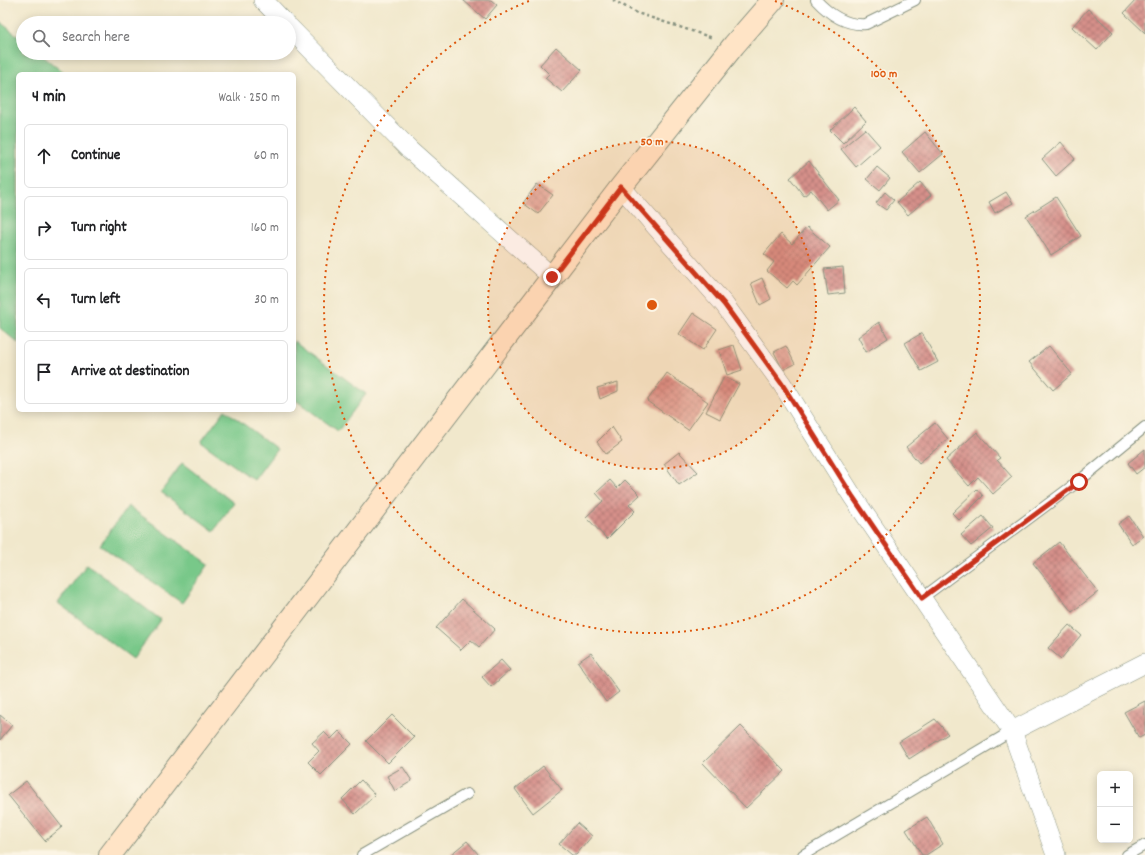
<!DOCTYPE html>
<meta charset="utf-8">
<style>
:root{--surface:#fff;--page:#f6f6f6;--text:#202124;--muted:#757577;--line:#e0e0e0}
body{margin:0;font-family:Dekko,sans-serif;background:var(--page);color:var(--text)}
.controls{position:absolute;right:12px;bottom:12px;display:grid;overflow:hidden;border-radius:6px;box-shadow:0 2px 10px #0003}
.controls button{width:36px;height:36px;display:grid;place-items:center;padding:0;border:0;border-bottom:1px solid var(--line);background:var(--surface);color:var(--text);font:20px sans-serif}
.stop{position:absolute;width:12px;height:12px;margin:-9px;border:3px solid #c8321e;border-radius:50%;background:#fff}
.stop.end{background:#c8321e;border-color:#fff;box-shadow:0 1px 4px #0008}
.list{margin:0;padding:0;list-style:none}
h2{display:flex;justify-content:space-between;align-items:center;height:52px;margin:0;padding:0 16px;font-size:17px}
h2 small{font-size:13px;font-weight:400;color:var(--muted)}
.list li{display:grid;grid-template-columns:26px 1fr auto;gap:12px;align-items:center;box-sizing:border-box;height:64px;margin:0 8px 8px;padding:0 8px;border:1px solid var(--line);border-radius:6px}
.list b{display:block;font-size:15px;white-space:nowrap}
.list em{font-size:13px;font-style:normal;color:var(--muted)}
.icon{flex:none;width:22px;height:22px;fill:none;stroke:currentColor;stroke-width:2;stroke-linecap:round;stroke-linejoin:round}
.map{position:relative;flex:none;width:1145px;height:855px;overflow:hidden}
.search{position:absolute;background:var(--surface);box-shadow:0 2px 10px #0003;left:16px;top:16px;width:280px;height:44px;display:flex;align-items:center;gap:10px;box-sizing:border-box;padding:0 14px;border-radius:22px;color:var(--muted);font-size:15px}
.panel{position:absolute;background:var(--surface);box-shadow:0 2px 10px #0003;left:16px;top:72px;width:280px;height:340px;border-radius:6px}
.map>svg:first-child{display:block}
</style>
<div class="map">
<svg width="1145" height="855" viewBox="0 0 1145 855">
<defs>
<pattern id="building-cross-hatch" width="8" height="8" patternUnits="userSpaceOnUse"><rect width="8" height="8" fill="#d6908a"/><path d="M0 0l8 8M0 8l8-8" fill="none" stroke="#ad7772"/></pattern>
</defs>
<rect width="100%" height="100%" fill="#fcf5e5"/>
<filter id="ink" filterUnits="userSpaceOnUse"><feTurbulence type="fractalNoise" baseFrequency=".025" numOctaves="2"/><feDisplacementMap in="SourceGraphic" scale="8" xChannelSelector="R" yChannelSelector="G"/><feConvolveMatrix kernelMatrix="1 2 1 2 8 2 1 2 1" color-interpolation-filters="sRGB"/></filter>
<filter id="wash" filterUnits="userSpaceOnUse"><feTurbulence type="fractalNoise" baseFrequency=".012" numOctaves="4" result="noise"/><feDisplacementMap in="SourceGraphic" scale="16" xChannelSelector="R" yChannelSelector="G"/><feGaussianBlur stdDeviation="0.9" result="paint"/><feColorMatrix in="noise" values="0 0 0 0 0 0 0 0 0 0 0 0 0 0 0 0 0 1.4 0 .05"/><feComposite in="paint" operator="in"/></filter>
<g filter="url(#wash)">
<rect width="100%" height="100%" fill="#f1e8cc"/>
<g fill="#78c889" stroke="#4c825e">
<path d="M0,22L23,40V53H39L65,74H18V343L0,328Z"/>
<path d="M294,341L366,394L338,431L294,399Z"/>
<path d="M225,410L277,449L254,480L201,442Z"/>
<path d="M182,463L234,503L214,531L161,492Z"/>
<path d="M128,506L209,564L182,603L100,545Z"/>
<path d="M87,564L161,620L133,659L58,603Z"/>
</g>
<g id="blocks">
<g fill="url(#building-cross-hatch)">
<path d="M463,0H491L497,5L485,19Z"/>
<path d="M1136,0H1145V33L1124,13Z"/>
<path d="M1088,9L1113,32L1097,50L1072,27Z"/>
<path d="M556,47L582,70L562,92L545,78L549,74L540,65Z"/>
<path d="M854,107L866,121L843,143L830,130Z"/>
<path d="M865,129L880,146L856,167L841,149Z"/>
<path d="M925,132L943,154L920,173L902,152Z"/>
<path d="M1061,142L1075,159L1056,176L1042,159Z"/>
<path d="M809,161L839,200L827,210L811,190L804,196L790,178Z"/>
<path d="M877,167L890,178L880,190L867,179Z"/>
<path d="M920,182L931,195L908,215L897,202Z"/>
<path d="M537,184L553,195L538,214L523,203Z"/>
<path d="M885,192L894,200L886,210L876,203Z"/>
<path d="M1006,192L1013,203L995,213L989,202Z"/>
<path d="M1056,197L1081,236L1051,255L1026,216Z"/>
<path d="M807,227L830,247L797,285L793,281L787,288L767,271L774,262L764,254L781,234L792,244Z"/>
<path d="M843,267L845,293L828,295L824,269Z"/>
<path d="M762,278L771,299L760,305L751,283Z"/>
<path d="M693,313L717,329L703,350L679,334Z"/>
<path d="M879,322L888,338L866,352L858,337Z"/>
<path d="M922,333L938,362L921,371L905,343Z"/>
<path d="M734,345L742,370L727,375L719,350Z"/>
<path d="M786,346L795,364L783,370L774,352Z"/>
<path d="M1049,346L1072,374L1053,390L1029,362Z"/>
<path d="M667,373L708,402L688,430L647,401Z"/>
<path d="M724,377L739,384L720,419L706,412Z"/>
<path d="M618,382V391L600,399L597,388Z"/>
<path d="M935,423L948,439L919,463L906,447Z"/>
<path d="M612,427L622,442L606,454L597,442Z"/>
<path d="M977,432L1000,458L997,460L1012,477L993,494L978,477L969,486L946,460Z"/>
<path d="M1145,449V467L1136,474L1128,463Z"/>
<path d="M679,452L698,472L679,485L664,464Z"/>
<path d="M610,480L617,488L625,480L640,495L629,505L635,511L607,539L586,517L603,501L596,493Z"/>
<path d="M977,489L983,496L959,520L952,513Z"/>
<path d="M983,516L993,528L971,546L961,535Z"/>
<path d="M1129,516L1143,536L1132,544L1118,524Z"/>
<path d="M1059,542L1098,592L1072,612L1033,563Z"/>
<path d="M462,599L495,629L479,647L471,640L461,650L436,628Z"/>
<path d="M1069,625L1081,635L1061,659L1048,648Z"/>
<path d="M591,653L619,692L606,702L578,662Z"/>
<path d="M501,660L510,670L491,687L482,677Z"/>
<path d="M1145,701V735L1139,738L1124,712Z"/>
<path d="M0,715L12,725L0,740Z"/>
<path d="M392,715L414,737L388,763L366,741Z"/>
<path d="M935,719L948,734L909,759L899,742Z"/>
<path d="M741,726L785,771L746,808L703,763Z"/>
<path d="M339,731L352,744L321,775L308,762L319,751L312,743L324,732L331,739Z"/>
<path d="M543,766L562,790L533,813L515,789Z"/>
<path d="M403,767L412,781L395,791L387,776Z"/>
<path d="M361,780L375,795L355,814L342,799Z"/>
<path d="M26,781L62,827L45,841L8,795Z"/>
<path d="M927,817L943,844L926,855H922L906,830Z"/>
<path d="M577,823L592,836L576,855H572L559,844Z"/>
<path d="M467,841L479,855H450Z"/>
</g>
</g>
</g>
<g filter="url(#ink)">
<use href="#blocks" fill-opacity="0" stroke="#889280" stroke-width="1"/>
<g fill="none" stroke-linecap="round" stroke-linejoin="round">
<defs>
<g id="service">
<path d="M816,0C829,14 845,26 866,24L915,0"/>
<path d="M922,598L1079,481L1145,427"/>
<path d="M362,855L467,794"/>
<path d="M803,855L1012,731"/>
<path d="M1127,855L1145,845"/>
</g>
<g id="minor">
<path d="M263,0L285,23"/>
<path d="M289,27L409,149L552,277"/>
<path d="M621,187L724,304L782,384L853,497L1012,731L1056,855"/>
<path d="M1012,731L1145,663"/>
</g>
<path id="secondary" d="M110,855L621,187L734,45L773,0"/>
</defs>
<use href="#service" stroke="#889280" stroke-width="12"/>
<use href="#minor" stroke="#889280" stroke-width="20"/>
<use href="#secondary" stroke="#889280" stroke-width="24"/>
<path stroke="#889280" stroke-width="2.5" stroke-dasharray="3 3" stroke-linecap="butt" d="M613,0L637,13L713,38"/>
<use href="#service" stroke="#fff" stroke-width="10"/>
<use href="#minor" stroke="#fff" stroke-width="19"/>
<use href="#secondary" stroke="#ffe4c6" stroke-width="22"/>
</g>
</g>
<g fill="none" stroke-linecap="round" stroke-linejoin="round" filter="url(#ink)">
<path stroke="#c8321e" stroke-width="5" d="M552,277L621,187L724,304L782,384L853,497L922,598L1079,482"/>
</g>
<circle cx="652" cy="305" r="164" fill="#de580e" fill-opacity=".12"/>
<g fill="none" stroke="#de580e" stroke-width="2" stroke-dasharray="2 4">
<circle cx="652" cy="305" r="164"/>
<path d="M775 1A328 328 0 1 1 529 1"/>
</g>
<circle cx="652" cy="305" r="6" fill="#de580e" stroke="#fcf5e5" stroke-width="2"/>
<g font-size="12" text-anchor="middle" font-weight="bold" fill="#de580e" stroke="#fcf5e5" stroke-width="3" stroke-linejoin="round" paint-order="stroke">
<text x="884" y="77">100 m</text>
<text x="652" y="145">50 m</text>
</g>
</svg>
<div class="controls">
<button>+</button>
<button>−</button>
</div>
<div class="stop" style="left:1079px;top:482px"></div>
<div class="stop end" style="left:552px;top:277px"></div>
<div class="search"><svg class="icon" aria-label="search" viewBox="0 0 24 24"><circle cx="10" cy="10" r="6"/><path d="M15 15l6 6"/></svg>Search here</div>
<section class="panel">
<h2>4 min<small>Walk · 250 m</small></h2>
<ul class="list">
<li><svg class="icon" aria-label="ahead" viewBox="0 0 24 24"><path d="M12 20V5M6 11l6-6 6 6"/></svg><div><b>Continue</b></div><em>60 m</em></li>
<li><svg class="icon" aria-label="right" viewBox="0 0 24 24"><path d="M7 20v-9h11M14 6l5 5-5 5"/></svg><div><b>Turn right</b></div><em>160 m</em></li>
<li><svg class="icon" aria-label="left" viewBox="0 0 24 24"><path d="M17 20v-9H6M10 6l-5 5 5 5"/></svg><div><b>Turn left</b></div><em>30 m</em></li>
<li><svg class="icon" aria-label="arrive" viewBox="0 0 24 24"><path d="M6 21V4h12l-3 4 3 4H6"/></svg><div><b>Arrive at destination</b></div></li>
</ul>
</section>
</div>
